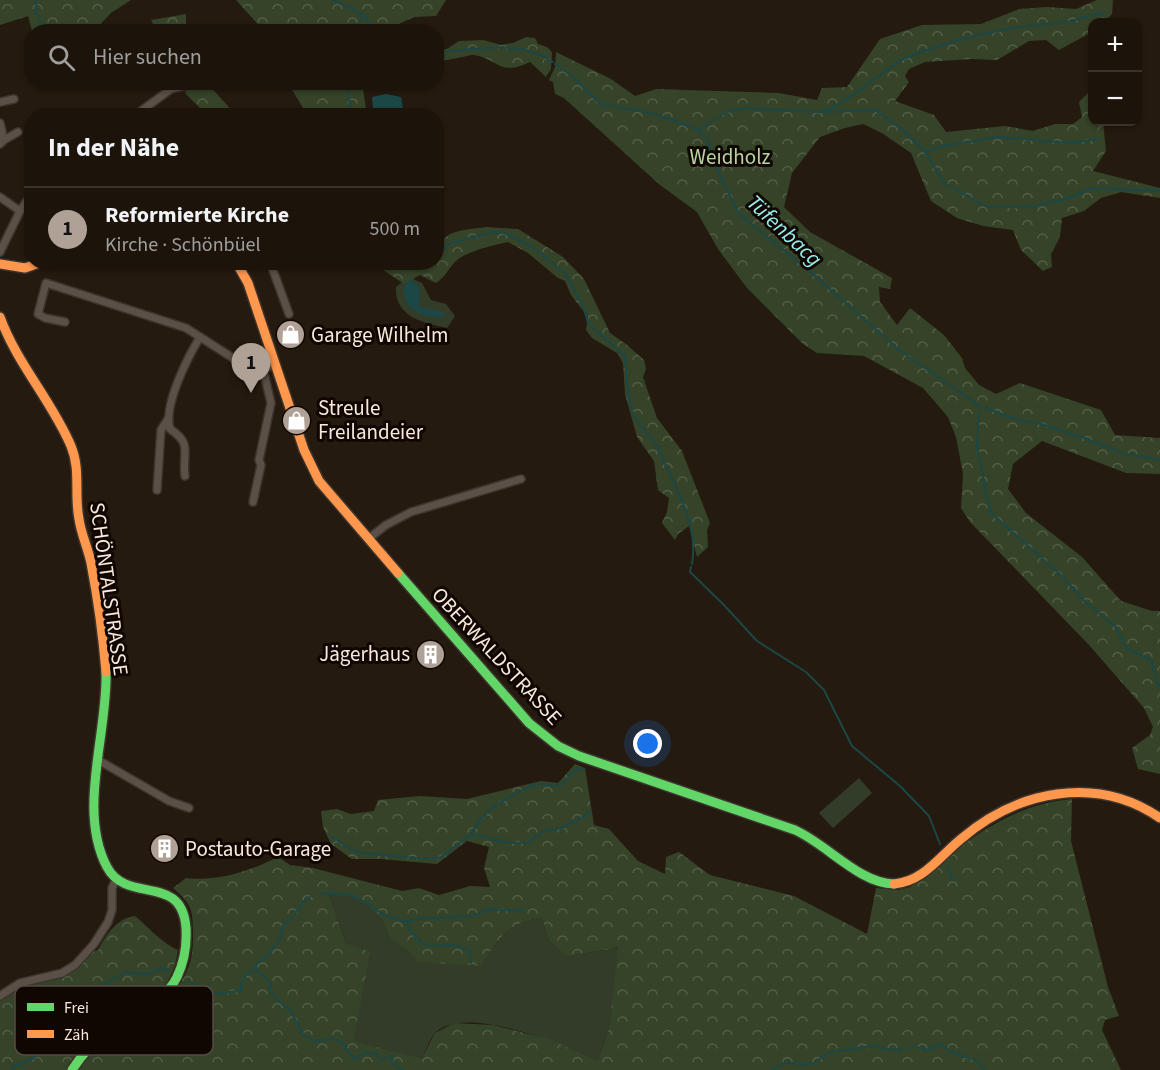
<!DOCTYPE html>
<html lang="de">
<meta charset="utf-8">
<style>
:root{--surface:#1c140b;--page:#251d14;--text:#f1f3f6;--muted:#a09e9d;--line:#3a332c;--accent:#afa195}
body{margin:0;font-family:"Source Sans 3",sans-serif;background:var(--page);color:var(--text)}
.controls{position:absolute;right:18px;top:18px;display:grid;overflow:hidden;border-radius:12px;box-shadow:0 2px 4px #0004}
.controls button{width:54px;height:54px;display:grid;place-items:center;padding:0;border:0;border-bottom:2px solid var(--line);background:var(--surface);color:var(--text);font:30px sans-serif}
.you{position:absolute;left:648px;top:744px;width:21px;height:21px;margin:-15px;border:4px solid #fff;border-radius:50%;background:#1a73e8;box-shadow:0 0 0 9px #1a73e833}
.badge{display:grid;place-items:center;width:39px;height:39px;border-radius:50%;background:var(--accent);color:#111;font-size:20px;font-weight:700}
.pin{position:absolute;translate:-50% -50px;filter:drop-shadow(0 2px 3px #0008)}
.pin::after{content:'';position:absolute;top:32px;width:21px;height:18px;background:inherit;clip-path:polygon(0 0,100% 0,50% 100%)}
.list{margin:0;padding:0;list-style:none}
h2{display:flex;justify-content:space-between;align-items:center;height:78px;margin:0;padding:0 24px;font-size:26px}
h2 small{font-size:20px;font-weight:400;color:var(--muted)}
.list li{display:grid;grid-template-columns:39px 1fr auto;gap:18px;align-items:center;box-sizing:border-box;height:84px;padding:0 24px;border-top:2px solid var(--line)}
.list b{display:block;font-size:22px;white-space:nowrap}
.list p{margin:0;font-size:20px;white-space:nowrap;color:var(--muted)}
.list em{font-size:20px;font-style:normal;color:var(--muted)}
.icon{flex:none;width:33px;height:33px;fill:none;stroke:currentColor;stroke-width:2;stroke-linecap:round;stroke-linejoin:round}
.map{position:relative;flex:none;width:1160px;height:1070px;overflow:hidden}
.search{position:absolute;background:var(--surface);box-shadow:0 2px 4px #0004;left:24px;top:24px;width:420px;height:66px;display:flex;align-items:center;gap:15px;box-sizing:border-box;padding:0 21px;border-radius:24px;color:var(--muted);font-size:22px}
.panel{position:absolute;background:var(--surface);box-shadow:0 2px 4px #0004;left:24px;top:108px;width:420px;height:162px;border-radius:24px}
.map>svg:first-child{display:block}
</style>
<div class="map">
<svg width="1160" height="1070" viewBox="0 0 1160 1070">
<defs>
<pattern id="forest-crowns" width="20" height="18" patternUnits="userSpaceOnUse" patternTransform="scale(1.5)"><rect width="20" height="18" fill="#354328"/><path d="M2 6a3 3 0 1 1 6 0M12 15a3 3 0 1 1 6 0" fill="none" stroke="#535e47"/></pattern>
</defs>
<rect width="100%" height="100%" fill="#251a0f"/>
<g fill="#333c29">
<path d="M409,277L422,283L431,300L446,304L455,316L447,328C424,323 394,317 396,287Z"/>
<path d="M859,778L872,793L833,828L819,813Z"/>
<path d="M329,894L360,899L382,920L390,940L407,950L419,962L481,965C497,939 509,922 542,918L548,940L567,957C584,952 601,952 619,947L609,1028L598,1060C564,1046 466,1003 435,1033C430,1039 426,1050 422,1058L352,1041L371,953L346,943Z"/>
</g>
<g fill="url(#forest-crowns)" fill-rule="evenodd">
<path d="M0,0H131L111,13L93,32L32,31L28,16L0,25Z"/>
<path d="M236,0H446L436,16L414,17L388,29L391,32L264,31Z"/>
<path d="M1097,0H1113L1112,14L1104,22H1092V32L1059,50L1046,40L1029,41L997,60L972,59L925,62L909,69L905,76L909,82L895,101L934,115L946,132L1005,126L1033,131L1055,124H1073L1082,117L1079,102L1092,89V122H1103L1106,151L1093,171L1160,188V198L1121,192L1101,198L1084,211L1062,218L1060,237L1051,254L1052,267L1043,271L1021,250L1013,230L983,226L957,218L931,201L911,153L882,133L863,124L845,128L820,137L792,173L784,207L810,232L892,278L890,289L879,287L880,302L897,325L910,308L944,335L962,358L965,368L979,385L996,394L1020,383L1101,410L1115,435L1160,438V474L1126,473L1042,441L1013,464L1008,489L1026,513L1082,557L1121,601L1152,611H1160V774L1138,769L1132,748L1150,735L1153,727L1144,708L1089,645L970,522L961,508L963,474L956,437L948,417L923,388L864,356L817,353L803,344L747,288L718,249L697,212L660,185L564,98L555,94L553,82L549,80L555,67L556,52L611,79L635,96L656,89L779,93L817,100L822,88L847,87L880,39L922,25L981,24L1019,9L1047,7L1076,9Z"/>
<path d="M186,14V31H157L151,20Z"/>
<path d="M526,37L535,38L538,44L547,47L552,52L551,69L546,77L530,62C498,77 500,59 473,55C469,55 444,61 437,62V50L447,49L459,41L483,40L501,45L513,43Z"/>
<path d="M189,83H207L236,115H207L185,93Z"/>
<path d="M291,83H362L367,115H316L305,111L291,88Z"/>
<path d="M486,227L518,229L563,257L584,279L610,333L627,345L644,360L646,369L643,377L657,418L682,451L710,523L707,530L708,547L697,557L689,526L678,534L675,540L662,523L667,512L669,498L658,490L654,461L637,437L625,394L623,363L617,353L592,338L586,330L588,317L571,295L565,281L558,278L528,253L508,242C494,245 467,251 456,261C448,268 447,276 436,283L420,275L404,284L373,263L436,262C437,229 459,231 486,227Z"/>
<path d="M575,764L585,768L594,825L609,829L638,861L665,874L666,857L679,852L710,875L794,896L867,934L876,888L899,890L910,887C963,845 1002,806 1072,799L1071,841L1108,987L1119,1016L1105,1020L1102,1030L1121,1070H78C84,1060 91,1048 100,1041C143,1006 196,1003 193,931C193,908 190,903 173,888L186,878C218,882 250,871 278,857L290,865L313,868L402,891L419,888L439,895L470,886L490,887L484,868L489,847L467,841L437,864L380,859H352L331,844L323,827L321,811L337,809L351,814L374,811L378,800L419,796L467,799L541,781L558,783ZM329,894L360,899L382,920L390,940L407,950L418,962L481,966C497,939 509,922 542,918L548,940L567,957C584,952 601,952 618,947L609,1028L598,1060L548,1039L493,1025L454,1023L435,1033L422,1058L353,1041L371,952L346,943Z"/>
<path d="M135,916C148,927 163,944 178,950C171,1000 139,1002 104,1028C89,1039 75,1054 67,1070H0V1001C13,982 39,979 59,971C73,965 84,955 98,950C106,935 117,918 135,916Z"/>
</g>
<g fill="#1b4747">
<path d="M386,94L401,97L404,115H377L373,108L372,97Z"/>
<path d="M409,280C423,284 420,296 418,307L437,310L447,316C432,319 411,315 405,298C403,291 404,285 409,280Z"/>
</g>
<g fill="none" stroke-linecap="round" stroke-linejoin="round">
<g stroke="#1b4747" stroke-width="2">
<path d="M35,0L37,7L35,11L40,17"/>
<path d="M333,0L364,15L354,32"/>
<path d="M365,16L374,32"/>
<path d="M40,21L44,32"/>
<path d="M436,53C475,49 520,39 553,62"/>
<path d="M555,64L572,76L600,104L636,110L664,117L698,130L708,140L713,161L739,214L813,274L898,349L980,406L979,409"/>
<path d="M346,82L352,116"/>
<path d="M824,112L875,110L905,132L925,152L944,183L987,207H1029L1065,199L1094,188L1160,191"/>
<path d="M698,130L727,112L745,108L820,112L841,103L901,60L923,51L973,36L1013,28L1072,21L1104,12"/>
<path d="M926,152L942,146L999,137L1069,143L1098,139"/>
<path d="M436,256L448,244L493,232L504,233L531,246L566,274L584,309L588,323L625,356C627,374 626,393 632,411C637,425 649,433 656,445C661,453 664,462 668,470C682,501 698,529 692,564"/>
<path d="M415,262L422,268L431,262"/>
<path d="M986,408L1011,418L1041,424L1084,438L1122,453L1160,460"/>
<path d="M979,422V412"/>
<path d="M978,435V424"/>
<path d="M977,439V447L990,512L1062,576L1084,601L1116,627L1126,648L1151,660L1157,683L1160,686"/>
<path d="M691,567L690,572L723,604L757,641L806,672L824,690L852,746L900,786L929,816L940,844"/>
<path d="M471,835C483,807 510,797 535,784C544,781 552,789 560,785C571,780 567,769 583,769"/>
<path d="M331,836C339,841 346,847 355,851C363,854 430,860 438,858C452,854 459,838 473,835C481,834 488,839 495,840C505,843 517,843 528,843L544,831L562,828L585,816L590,811"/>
<path d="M947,866L953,880"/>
<path d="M322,893L350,895L368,904L384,915L406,922L416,919L473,916L489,909L524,911"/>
<path d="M406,922C426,964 441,934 470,951L471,963"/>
<path d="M256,970V963L263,961L281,938L282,927L285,923L292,918L303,902L311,896"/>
<path d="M189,981L196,985L204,995C217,995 227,991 241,991V983L248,972L256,970L271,983L269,990L277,1000L290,1010L303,1034L314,1041L332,1039L340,1041L355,1059L365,1052L377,1054L379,1059L382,1060L390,1055L393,1057L392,1063L402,1070"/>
<path d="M908,1048L915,1047L928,1050L940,1044C945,1048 951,1052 957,1054C974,1061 972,1055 985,1070"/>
<path d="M12,1070L13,1067L34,1058L42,1045L50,1043L90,1006L94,993L98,988L125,972L148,974L162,968L169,971"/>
<path d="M773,1070L785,1062L803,1065L813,1063L831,1052L873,1046L893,1050L902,1049"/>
</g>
<defs>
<g id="street">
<path d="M0,102L14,99"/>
<path d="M134,116L171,89L184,86"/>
<path d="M0,123L4,140L0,144"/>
<path d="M4,140L18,132"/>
<path d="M0,197L20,211"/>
<path d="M0,252L20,211L32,193"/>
<path d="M270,262L289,314"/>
<path d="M65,322L45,318L38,314L46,283L186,328L247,367L263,369"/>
<path d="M185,476C182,453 193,444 170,429C163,405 188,357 200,337"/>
<path d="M157,490L161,430L168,419"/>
<path d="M253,502L261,465L259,460L271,403L263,369L275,365"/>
<path d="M368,539L386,525L411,512L521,479"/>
<path d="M98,760L169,801L189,808"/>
<path d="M0,996L20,983L62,973L75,965L94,944L108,922L112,910V888L116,880"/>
</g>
<g id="fast">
<path d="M398,573L529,723L558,746L579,756L795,830C828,845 859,883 894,884"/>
<path d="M72,1070C81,1056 92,1043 106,1033C129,1015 163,1005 177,977C184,962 187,944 186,928C182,872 127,905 107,867C77,810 108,733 106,672"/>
</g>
<g id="slow">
<path d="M236,262L248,283L304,450L319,481L398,573"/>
<path d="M0,264L25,268L42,262"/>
<path d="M0,317C17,364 52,401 71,446C81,470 74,494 79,519C81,534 88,548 91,563C98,599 103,636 106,672"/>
<path d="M894,884C924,881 939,857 961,839C1017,791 1096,774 1160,818"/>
</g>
</defs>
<use href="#street" stroke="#3d342d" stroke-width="10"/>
<use href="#fast" stroke="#3d342d" stroke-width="12"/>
<use href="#slow" stroke="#3d342d" stroke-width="12"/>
<use href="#street" stroke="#5b5048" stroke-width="7"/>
<use href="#fast" stroke="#63d668" stroke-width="9"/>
<use href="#slow" stroke="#ff974d" stroke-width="9"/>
</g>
<defs>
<symbol id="shop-disc" viewBox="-11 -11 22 22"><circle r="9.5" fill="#afa195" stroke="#100702"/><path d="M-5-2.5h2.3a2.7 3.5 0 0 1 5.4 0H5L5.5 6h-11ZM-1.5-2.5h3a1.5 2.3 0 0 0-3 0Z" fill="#fff"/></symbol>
<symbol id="building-disc" viewBox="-11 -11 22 22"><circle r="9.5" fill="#afa195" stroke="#100702"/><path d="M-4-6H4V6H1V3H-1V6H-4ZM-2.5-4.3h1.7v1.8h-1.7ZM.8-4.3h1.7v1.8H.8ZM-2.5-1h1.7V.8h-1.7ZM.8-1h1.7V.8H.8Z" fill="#fff"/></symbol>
</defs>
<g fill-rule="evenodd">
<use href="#shop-disc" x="274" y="318" width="33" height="33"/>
<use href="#shop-disc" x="280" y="404" width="33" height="33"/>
<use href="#building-disc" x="414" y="638" width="33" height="33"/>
<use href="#building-disc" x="148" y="832" width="33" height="33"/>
</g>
<g text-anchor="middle" stroke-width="6" stroke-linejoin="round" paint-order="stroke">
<g font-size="21" fill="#b4d59e" stroke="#100702">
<text x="730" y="164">Weidholz</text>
</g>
<g font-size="21" fill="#f9e9dd" stroke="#100702" text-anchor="start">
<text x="311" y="342">Garage Wilhelm</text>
<text x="318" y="415">Streule<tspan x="318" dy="24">Freilandeier</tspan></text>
<text x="410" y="661" text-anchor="end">Jägerhaus</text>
<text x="185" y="856">Postauto-Garage</text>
</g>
<g font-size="21" fill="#f9e9dd" stroke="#100702">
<text transform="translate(109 589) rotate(82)" y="7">SCHÖNTALSTRASSE</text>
<text transform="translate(497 656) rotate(47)" y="7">OBERWALDSTRASSE</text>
</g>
<g font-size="22" font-style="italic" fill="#99eeef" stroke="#100702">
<text transform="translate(785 230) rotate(43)" y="8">Tüfenbacg</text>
</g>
</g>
<rect x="15" y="986" width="198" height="69" rx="9" fill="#100702" stroke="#564b44" stroke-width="1.5"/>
<rect x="27" y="1003" width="27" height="8" fill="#63d668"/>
<rect x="27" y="1030" width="27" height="8" fill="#ff974d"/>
<g font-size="16" fill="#f9e9dd">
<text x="64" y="1013">Frei</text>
<text x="64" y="1040">Zäh</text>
</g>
</svg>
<div class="controls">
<button>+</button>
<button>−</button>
</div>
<div class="you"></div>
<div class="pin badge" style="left:251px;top:393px">1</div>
<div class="search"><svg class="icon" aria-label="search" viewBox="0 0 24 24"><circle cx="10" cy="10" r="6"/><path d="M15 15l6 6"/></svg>Hier suchen</div>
<section class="panel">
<h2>In der Nähe<small></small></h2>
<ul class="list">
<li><span class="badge">1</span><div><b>Reformierte Kirche</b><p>Kirche · Schönbüel</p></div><em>500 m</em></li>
</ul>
</section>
</div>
